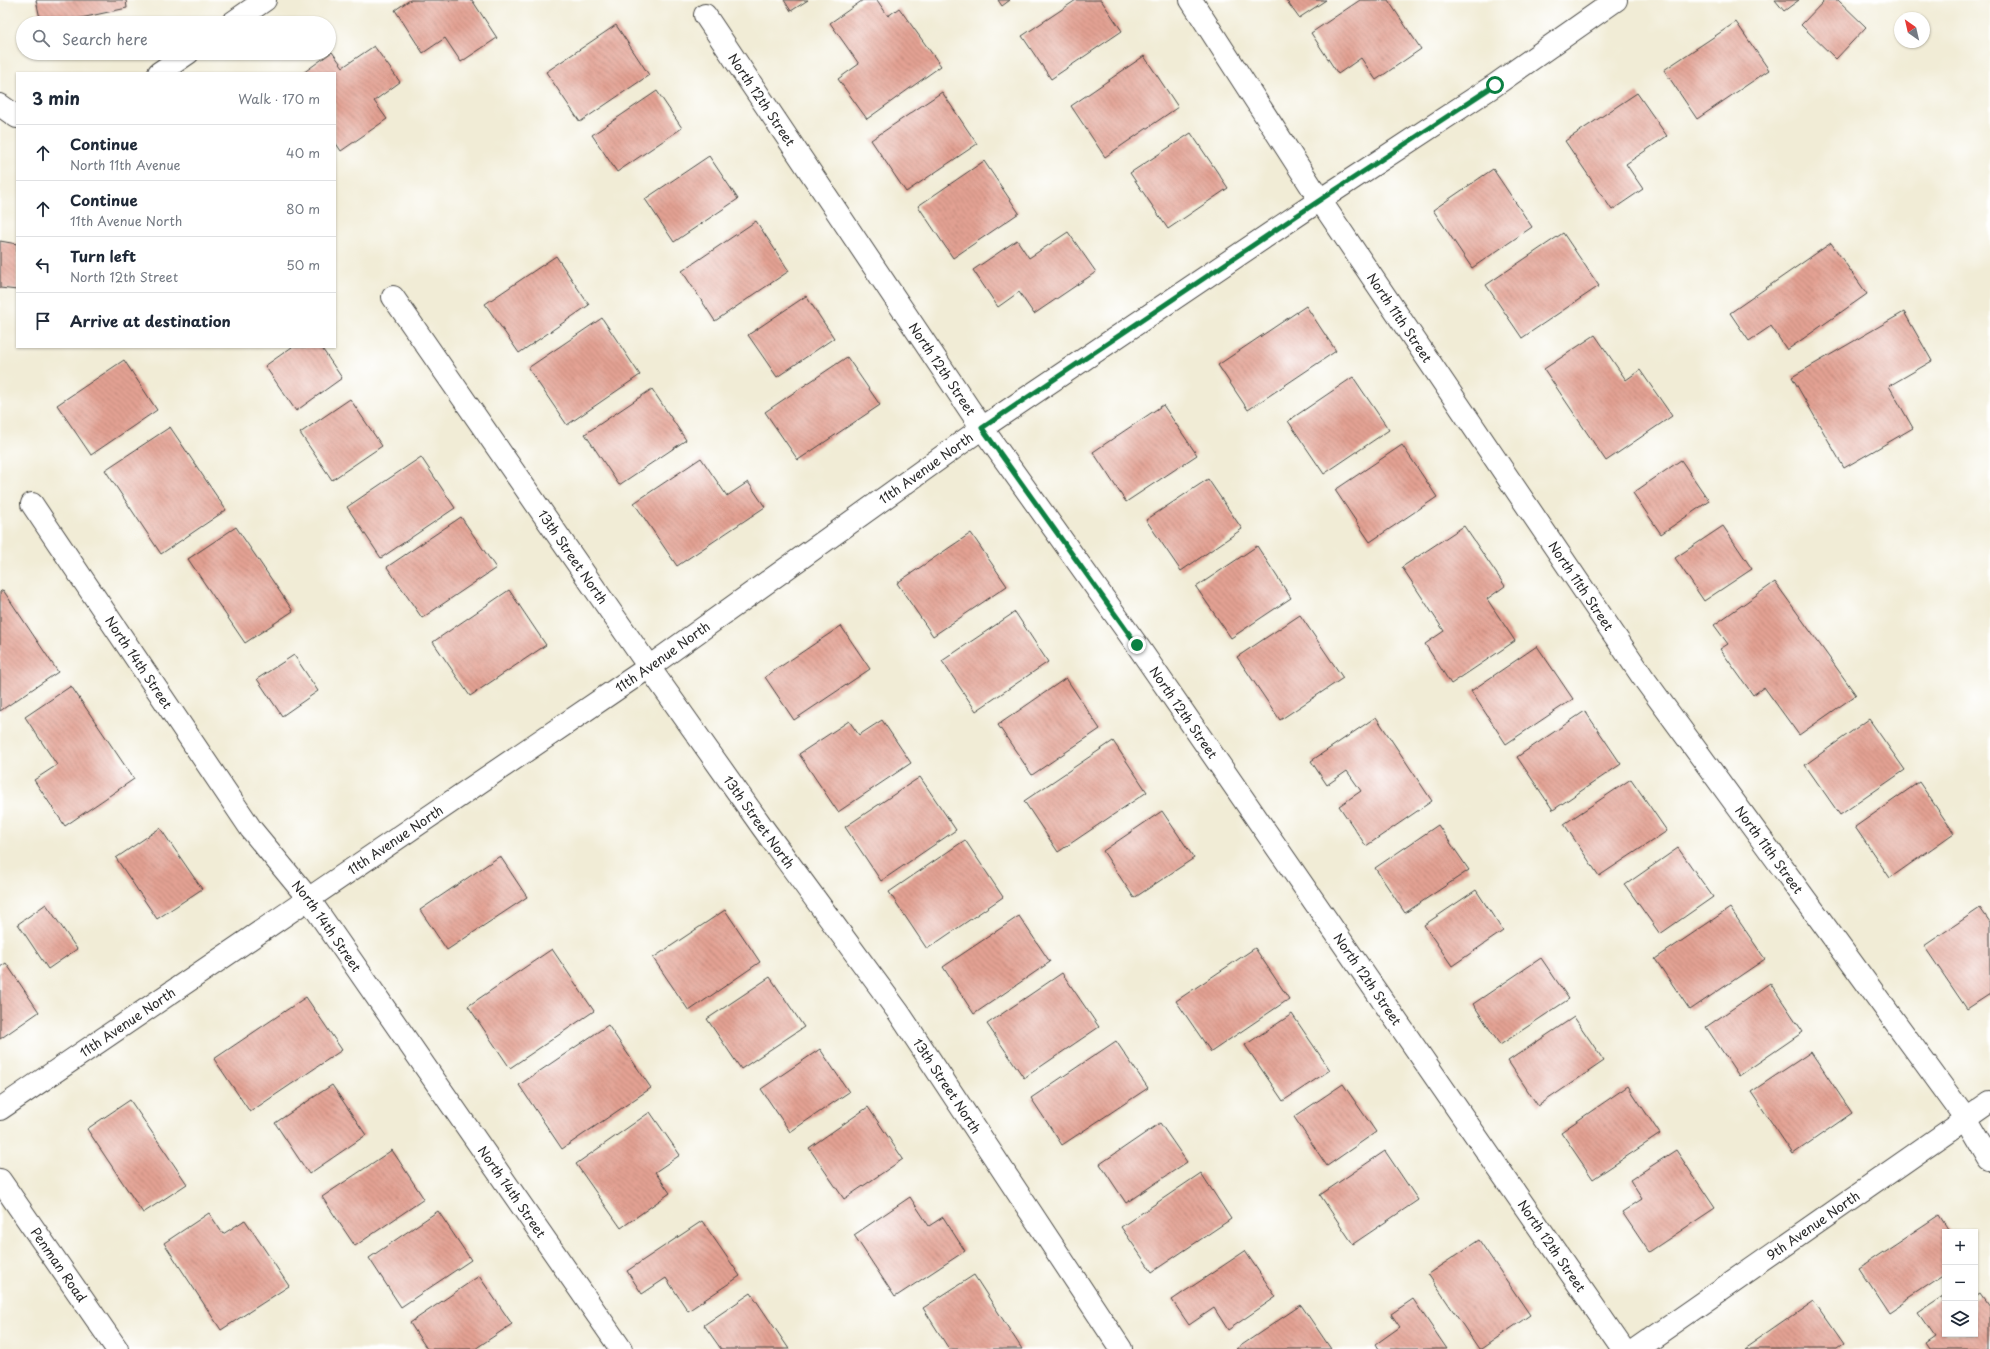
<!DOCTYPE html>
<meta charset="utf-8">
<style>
:root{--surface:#fff;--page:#f2f2f3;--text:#1f2937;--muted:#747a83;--line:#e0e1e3}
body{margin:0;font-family:"Playpen Sans",sans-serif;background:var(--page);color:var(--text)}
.controls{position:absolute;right:12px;bottom:12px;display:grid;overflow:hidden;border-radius:0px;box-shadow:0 1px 3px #0004}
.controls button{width:36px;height:36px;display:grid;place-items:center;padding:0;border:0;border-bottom:1px solid var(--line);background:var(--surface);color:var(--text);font:20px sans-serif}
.compass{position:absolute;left:1894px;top:12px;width:36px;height:36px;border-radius:50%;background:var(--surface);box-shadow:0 1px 3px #0004;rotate:326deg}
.stop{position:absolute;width:12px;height:12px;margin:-9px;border:3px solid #0b8043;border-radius:50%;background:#fff}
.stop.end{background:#0b8043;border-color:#fff;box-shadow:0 1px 4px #0008}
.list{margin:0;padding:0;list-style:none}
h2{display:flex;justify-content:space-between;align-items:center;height:52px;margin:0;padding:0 16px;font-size:17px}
h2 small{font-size:13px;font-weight:400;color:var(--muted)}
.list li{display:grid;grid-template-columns:26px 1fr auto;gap:12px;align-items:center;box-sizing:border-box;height:56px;padding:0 16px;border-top:1px solid var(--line)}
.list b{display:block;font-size:15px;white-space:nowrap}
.list p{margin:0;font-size:13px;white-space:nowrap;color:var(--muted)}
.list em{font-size:13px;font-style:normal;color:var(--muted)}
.icon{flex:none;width:22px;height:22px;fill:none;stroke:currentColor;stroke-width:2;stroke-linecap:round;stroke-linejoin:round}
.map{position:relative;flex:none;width:1990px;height:1349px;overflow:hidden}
.search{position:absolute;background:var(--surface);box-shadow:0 1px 3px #0004;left:16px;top:16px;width:320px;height:44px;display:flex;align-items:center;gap:10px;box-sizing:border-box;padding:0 14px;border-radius:22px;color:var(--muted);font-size:15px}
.panel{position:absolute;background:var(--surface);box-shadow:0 1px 3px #0004;left:16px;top:72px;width:320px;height:276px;border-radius:0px}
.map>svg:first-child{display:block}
</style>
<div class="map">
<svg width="1990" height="1349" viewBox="0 0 1990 1349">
<defs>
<pattern id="building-back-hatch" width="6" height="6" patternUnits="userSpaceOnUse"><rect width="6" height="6" fill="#e3a193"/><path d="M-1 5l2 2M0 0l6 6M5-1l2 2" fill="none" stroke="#b88378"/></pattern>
</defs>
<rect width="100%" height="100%" fill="#fff"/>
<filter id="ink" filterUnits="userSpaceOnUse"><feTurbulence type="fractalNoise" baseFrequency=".025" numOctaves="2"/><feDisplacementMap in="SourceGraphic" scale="8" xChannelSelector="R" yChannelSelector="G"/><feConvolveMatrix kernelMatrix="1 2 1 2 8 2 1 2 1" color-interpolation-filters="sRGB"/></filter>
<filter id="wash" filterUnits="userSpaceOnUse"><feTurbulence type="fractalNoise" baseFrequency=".012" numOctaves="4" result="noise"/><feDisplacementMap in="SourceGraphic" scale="16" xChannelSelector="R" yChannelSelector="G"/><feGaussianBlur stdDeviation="0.9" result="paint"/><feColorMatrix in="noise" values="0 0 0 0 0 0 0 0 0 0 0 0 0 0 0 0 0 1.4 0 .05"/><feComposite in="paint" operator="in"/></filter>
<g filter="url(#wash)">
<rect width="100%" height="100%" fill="#f1ecd6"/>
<g id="blocks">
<g fill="url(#building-back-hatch)">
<path d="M36,0H126L127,8L58,23H41Z"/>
<path d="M410,0H472L497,38L461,62L445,38L423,53L395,10Z"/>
<path d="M784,0H808L791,11Z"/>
<path d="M863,0H877L888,16L899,8L941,66L867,119L838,79L859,64L830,23Z"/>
<path d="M998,0H1010L1002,6Z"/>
<path d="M1076,0H1101L1122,31L1051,79L1022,36Z"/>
<path d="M1286,0H1326L1299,18Z"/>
<path d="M1360,0H1388L1421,49L1376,80L1361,58L1338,74L1311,33Z"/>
<path d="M1775,0H1799L1784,11Z"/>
<path d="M1825,0H1838L1866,27L1836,59L1801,25Z"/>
<path d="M1736,22L1769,70L1697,119L1664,70Z"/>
<path d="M616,25L649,75L580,122L546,72Z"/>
<path d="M374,46L400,82L374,101L387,119L341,151L335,142V73H303L332,52L343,67Z"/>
<path d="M1144,56L1178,107L1105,157L1071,106Z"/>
<path d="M657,91L682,128L617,172L592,135Z"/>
<path d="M942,92L977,144L906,192L871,140Z"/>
<path d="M1637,93L1667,136L1626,164L1643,189L1612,210L1565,141Z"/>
<path d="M1191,133L1228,188L1168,229L1130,173Z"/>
<path d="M709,156L738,199L674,242L645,199Z"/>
<path d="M984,161L1019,213L953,258L918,206Z"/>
<path d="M1493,169L1532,227L1472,268L1433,210Z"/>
<path d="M756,221L789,271L715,321L682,271Z"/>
<path d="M1068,232L1096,272L1034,314L1019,292L998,307L973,270L1017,240L1029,258Z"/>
<path d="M1563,233L1599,286L1522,338L1486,285Z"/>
<path d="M0,241L17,244V290L0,288Z"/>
<path d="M1831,243L1867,294L1787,350L1771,326L1749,341L1730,313Z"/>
<path d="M556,256L589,305L519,353L485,304Z"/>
<path d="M806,296L834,338L777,377L748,335Z"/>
<path d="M1306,306L1336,351L1248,410L1218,365Z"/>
<path d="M1904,312L1932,361L1889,386L1913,428L1844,468L1792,377Z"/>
<path d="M602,318L640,375L567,425L528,368Z"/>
<path d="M1595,335L1626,380L1640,370L1672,416L1606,461L1544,369Z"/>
<path d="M292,347H321L342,378L296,411L265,366Z"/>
<path d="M847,357L880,405L798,460L765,412Z"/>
<path d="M124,360L157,410L91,455L57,405Z"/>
<path d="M1353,377L1389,430L1324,474L1288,421Z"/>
<path d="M652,389L686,440L619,485L585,434Z"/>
<path d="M350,399L382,446L332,480L300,433Z"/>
<path d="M1163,405L1197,455L1126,502L1093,452Z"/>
<path d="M170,427L226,510L161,554L105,470Z"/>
<path d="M1402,445L1437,497L1370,542L1335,490Z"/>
<path d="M421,457L455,508L381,558L347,507Z"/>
<path d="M701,458L727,496L748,482L765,507L677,566L634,503Z"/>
<path d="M1681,460L1709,501L1661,534L1633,493Z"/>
<path d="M1208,479L1242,529L1181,571L1146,520Z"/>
<path d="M461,517L496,568L422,618L387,567Z"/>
<path d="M1464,526L1505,586L1487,599L1515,641L1451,684L1425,644L1444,631L1402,567Z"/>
<path d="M1723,526L1752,569L1704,601L1675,558Z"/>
<path d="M236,527L293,611L245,643L188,559Z"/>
<path d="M971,533L1007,586L933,636L897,583Z"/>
<path d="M1257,546L1291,598L1231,638L1196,587Z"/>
<path d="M1775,582L1856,695L1799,735L1764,687L1753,695L1720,649L1728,644L1714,625Z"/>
<path d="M3,590L58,672L0,711V592Z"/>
<path d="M509,590L546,645L470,696L433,642Z"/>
<path d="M1015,612L1048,662L976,711L942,661Z"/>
<path d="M1300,615L1343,678L1280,720L1237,657Z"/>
<path d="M841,626L870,669L794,720L765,677Z"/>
<path d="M1537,646L1573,699L1506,744L1471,691Z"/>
<path d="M294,655L318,691L282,716L257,679Z"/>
<path d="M1066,678L1100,729L1032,775L998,725Z"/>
<path d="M71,686L134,779L65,826L34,780L57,765L25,717Z"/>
<path d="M1585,711L1621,764L1553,810L1517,757Z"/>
<path d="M1376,717L1432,801L1366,846L1339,806L1361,791L1347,771L1327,785L1311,761Z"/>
<path d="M1869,719L1905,770L1840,815L1805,765Z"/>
<path d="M882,720L911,763L838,812L799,754L849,721L859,735Z"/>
<path d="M1113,741L1147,792L1058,852L1024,801Z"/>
<path d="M920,777L956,830L881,881L845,827Z"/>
<path d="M1631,779L1667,831L1599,876L1564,824Z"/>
<path d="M1919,782L1954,833L1890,878L1855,827Z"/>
<path d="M1162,811L1194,858L1134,898L1103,851Z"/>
<path d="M1438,825L1469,870L1405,913L1375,868Z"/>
<path d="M160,828L202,889L157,919L116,858Z"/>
<path d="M965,840L1003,897L927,949L889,892Z"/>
<path d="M1678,848L1713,897L1660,934L1625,885Z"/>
<path d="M500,856L527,897L447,950L420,910Z"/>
<path d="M1476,890L1503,931L1452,966L1424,925Z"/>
<path d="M46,904L77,949L48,969L18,924Z"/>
<path d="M1730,908L1765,959L1690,1010L1655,959Z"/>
<path d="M1980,908L1990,922V994L1967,1009L1924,946Z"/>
<path d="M725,910L760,962L689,1011L653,958Z"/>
<path d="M1019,916L1050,962L974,1014L943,967Z"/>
<path d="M1255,948L1289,999L1211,1052L1176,1001Z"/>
<path d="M552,949L594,1011L510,1068L468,1006Z"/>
<path d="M1541,958L1569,999L1500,1045L1473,1004Z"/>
<path d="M6,963L39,1012L0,1039V967Z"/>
<path d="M1062,973L1099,1027L1024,1078L987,1024Z"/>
<path d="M770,977L804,1027L741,1069L707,1019Z"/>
<path d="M1770,983L1803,1032L1739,1076L1706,1027Z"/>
<path d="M306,997L342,1050L250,1112L214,1059Z"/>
<path d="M1292,1014L1330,1070L1283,1101L1245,1045Z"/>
<path d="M1574,1017L1604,1061L1538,1106L1508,1061Z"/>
<path d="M608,1025L651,1088L562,1149L519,1085Z"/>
<path d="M1116,1041L1148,1088L1062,1145L1031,1098Z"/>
<path d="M820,1049L849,1092L790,1132L761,1089Z"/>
<path d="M1811,1052L1852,1113L1793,1154L1751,1092Z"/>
<path d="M1343,1084L1376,1132L1327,1166L1294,1117Z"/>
<path d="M332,1085L366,1135L309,1174L275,1123Z"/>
<path d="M1628,1086L1660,1134L1593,1179L1561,1132Z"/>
<path d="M130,1100L187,1184L143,1213L87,1129Z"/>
<path d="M868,1107L903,1159L844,1199L809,1148Z"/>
<path d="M650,1112L680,1155L655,1172L670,1193L621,1228L576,1164Z"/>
<path d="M1160,1123L1187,1162L1126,1203L1100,1164Z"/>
<path d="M392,1150L424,1199L355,1246L322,1197Z"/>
<path d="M1676,1150L1715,1208L1649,1252L1622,1212L1642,1199L1630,1180Z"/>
<path d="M1385,1151L1418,1200L1353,1244L1320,1195Z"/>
<path d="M1201,1173L1231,1219L1152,1272L1121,1227Z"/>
<path d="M910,1197L929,1226L943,1217L965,1251L895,1297L854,1235Z"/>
<path d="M438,1211L471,1260L401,1307L369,1258Z"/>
<path d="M209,1213L223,1234L245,1220L289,1286L221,1330L164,1243Z"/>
<path d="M1939,1215L1950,1232H1945V1274L1888,1312L1859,1268Z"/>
<path d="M702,1221L740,1276L688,1311L666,1278L642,1294L627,1271Z"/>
<path d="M1479,1240L1530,1315L1481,1349H1479L1428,1274Z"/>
<path d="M1245,1251L1276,1297L1228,1330L1214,1308L1189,1325L1172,1300Z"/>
<path d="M974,1275L1022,1349H949L923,1308Z"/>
<path d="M479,1276L512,1324L475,1349H427L410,1323Z"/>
<path d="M751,1293L789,1349H721L704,1325Z"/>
<path d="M1945,1295V1334H1975V1299L1981,1295L1990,1308V1349H1928L1924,1343L1934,1336L1918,1313Z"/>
<path d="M1413,1299L1447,1349H1379L1376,1344L1400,1327L1391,1314Z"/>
<path d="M1813,1301L1843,1344L1836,1349H1744Z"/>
<path d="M1301,1305L1331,1349H1236Z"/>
</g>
</g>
</g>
<g filter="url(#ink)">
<use href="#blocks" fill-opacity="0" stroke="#494845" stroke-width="1"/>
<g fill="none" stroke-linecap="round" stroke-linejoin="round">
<defs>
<g id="minor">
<path id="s1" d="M1191,0L1320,200L1642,676L1966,1119L1990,1160"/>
<path id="s2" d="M705,15L982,428L1137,645L1623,1349"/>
<path d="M232,23L265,0"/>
<path d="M159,73L188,53"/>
<path d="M0,105L17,117"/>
<path id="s3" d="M393,297L649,667L763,828L899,1013L1121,1349"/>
<path id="s4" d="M32,504L251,829L308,898L621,1349"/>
<path id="s5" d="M0,1109L649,667L982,428L1320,200L1495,85L1616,0"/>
<path id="s6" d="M1636,1349L1990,1102"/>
</g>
<g id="tertiary">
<path id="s7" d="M0,1180L117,1349"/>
</g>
</defs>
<use href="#minor" stroke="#494845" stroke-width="24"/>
<use href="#tertiary" stroke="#494845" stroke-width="24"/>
<use href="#minor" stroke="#fff" stroke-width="22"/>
<use href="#tertiary" stroke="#fff" stroke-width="22"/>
</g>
</g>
<g fill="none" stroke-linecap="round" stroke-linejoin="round" filter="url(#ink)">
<path stroke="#0b8043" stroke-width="5" d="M1137,645L982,428L1320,200L1495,85"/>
</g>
<g text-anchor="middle" stroke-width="4" stroke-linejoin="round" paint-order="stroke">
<g font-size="13" fill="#2b2b2b" stroke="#fff">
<text dy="5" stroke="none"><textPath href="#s2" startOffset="102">North 12th Street</textPath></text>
<text dy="5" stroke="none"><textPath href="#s1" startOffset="380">North 11th Street</textPath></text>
<text dy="5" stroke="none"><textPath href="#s2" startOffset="426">North 12th Street</textPath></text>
<text dy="5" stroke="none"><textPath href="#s5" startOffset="1126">11th Avenue North</textPath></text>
<text dy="5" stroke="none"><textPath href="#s3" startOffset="316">13th Street North</textPath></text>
<text dy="5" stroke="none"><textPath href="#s1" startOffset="704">North 11th Street</textPath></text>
<text dy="5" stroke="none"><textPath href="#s5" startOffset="802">11th Avenue North</textPath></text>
<text dy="5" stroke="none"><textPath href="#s4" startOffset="191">North 14th Street</textPath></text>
<text dy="5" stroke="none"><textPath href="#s2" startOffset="846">North 12th Street</textPath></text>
<text dy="5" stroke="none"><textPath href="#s3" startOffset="640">13th Street North</textPath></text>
<text dy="5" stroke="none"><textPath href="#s5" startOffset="478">11th Avenue North</textPath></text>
<text dy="5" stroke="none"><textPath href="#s1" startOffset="1028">North 11th Street</textPath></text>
<text dy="5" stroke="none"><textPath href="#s4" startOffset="515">North 14th Street</textPath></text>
<text dy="5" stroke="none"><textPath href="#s2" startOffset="1170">North 12th Street</textPath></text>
<text dy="5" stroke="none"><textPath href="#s5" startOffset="154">11th Avenue North</textPath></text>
<text dy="5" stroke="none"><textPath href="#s3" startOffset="964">13th Street North</textPath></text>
<text dy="5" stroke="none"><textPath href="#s4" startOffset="839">North 14th Street</textPath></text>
<text dy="5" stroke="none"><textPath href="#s6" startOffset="216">9th Avenue North</textPath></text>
<text dy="5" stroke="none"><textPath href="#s2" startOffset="1494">North 12th Street</textPath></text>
<text dy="5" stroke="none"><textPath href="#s7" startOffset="103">Penman Road</textPath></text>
</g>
</g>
</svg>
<div class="controls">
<button>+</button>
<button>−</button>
<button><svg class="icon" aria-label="layers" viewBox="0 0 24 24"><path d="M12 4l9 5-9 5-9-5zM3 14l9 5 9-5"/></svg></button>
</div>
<svg class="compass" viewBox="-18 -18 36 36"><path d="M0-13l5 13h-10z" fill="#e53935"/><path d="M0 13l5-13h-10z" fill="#747a83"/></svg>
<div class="stop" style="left:1495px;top:85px"></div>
<div class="stop end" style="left:1137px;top:645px"></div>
<div class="search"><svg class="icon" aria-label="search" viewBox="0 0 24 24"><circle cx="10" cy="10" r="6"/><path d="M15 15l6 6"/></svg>Search here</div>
<section class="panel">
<h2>3 min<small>Walk · 170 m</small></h2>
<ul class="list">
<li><svg class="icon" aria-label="ahead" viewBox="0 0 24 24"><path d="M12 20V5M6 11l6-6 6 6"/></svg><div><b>Continue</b><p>North 11th Avenue</p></div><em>40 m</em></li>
<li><svg class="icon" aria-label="ahead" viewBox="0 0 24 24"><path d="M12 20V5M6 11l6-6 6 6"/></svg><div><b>Continue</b><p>11th Avenue North</p></div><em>80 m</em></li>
<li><svg class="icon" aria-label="left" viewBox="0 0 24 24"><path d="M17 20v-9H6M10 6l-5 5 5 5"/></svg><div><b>Turn left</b><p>North 12th Street</p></div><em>50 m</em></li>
<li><svg class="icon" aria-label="arrive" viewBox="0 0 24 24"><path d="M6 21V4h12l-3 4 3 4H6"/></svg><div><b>Arrive at destination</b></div></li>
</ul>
</section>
</div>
